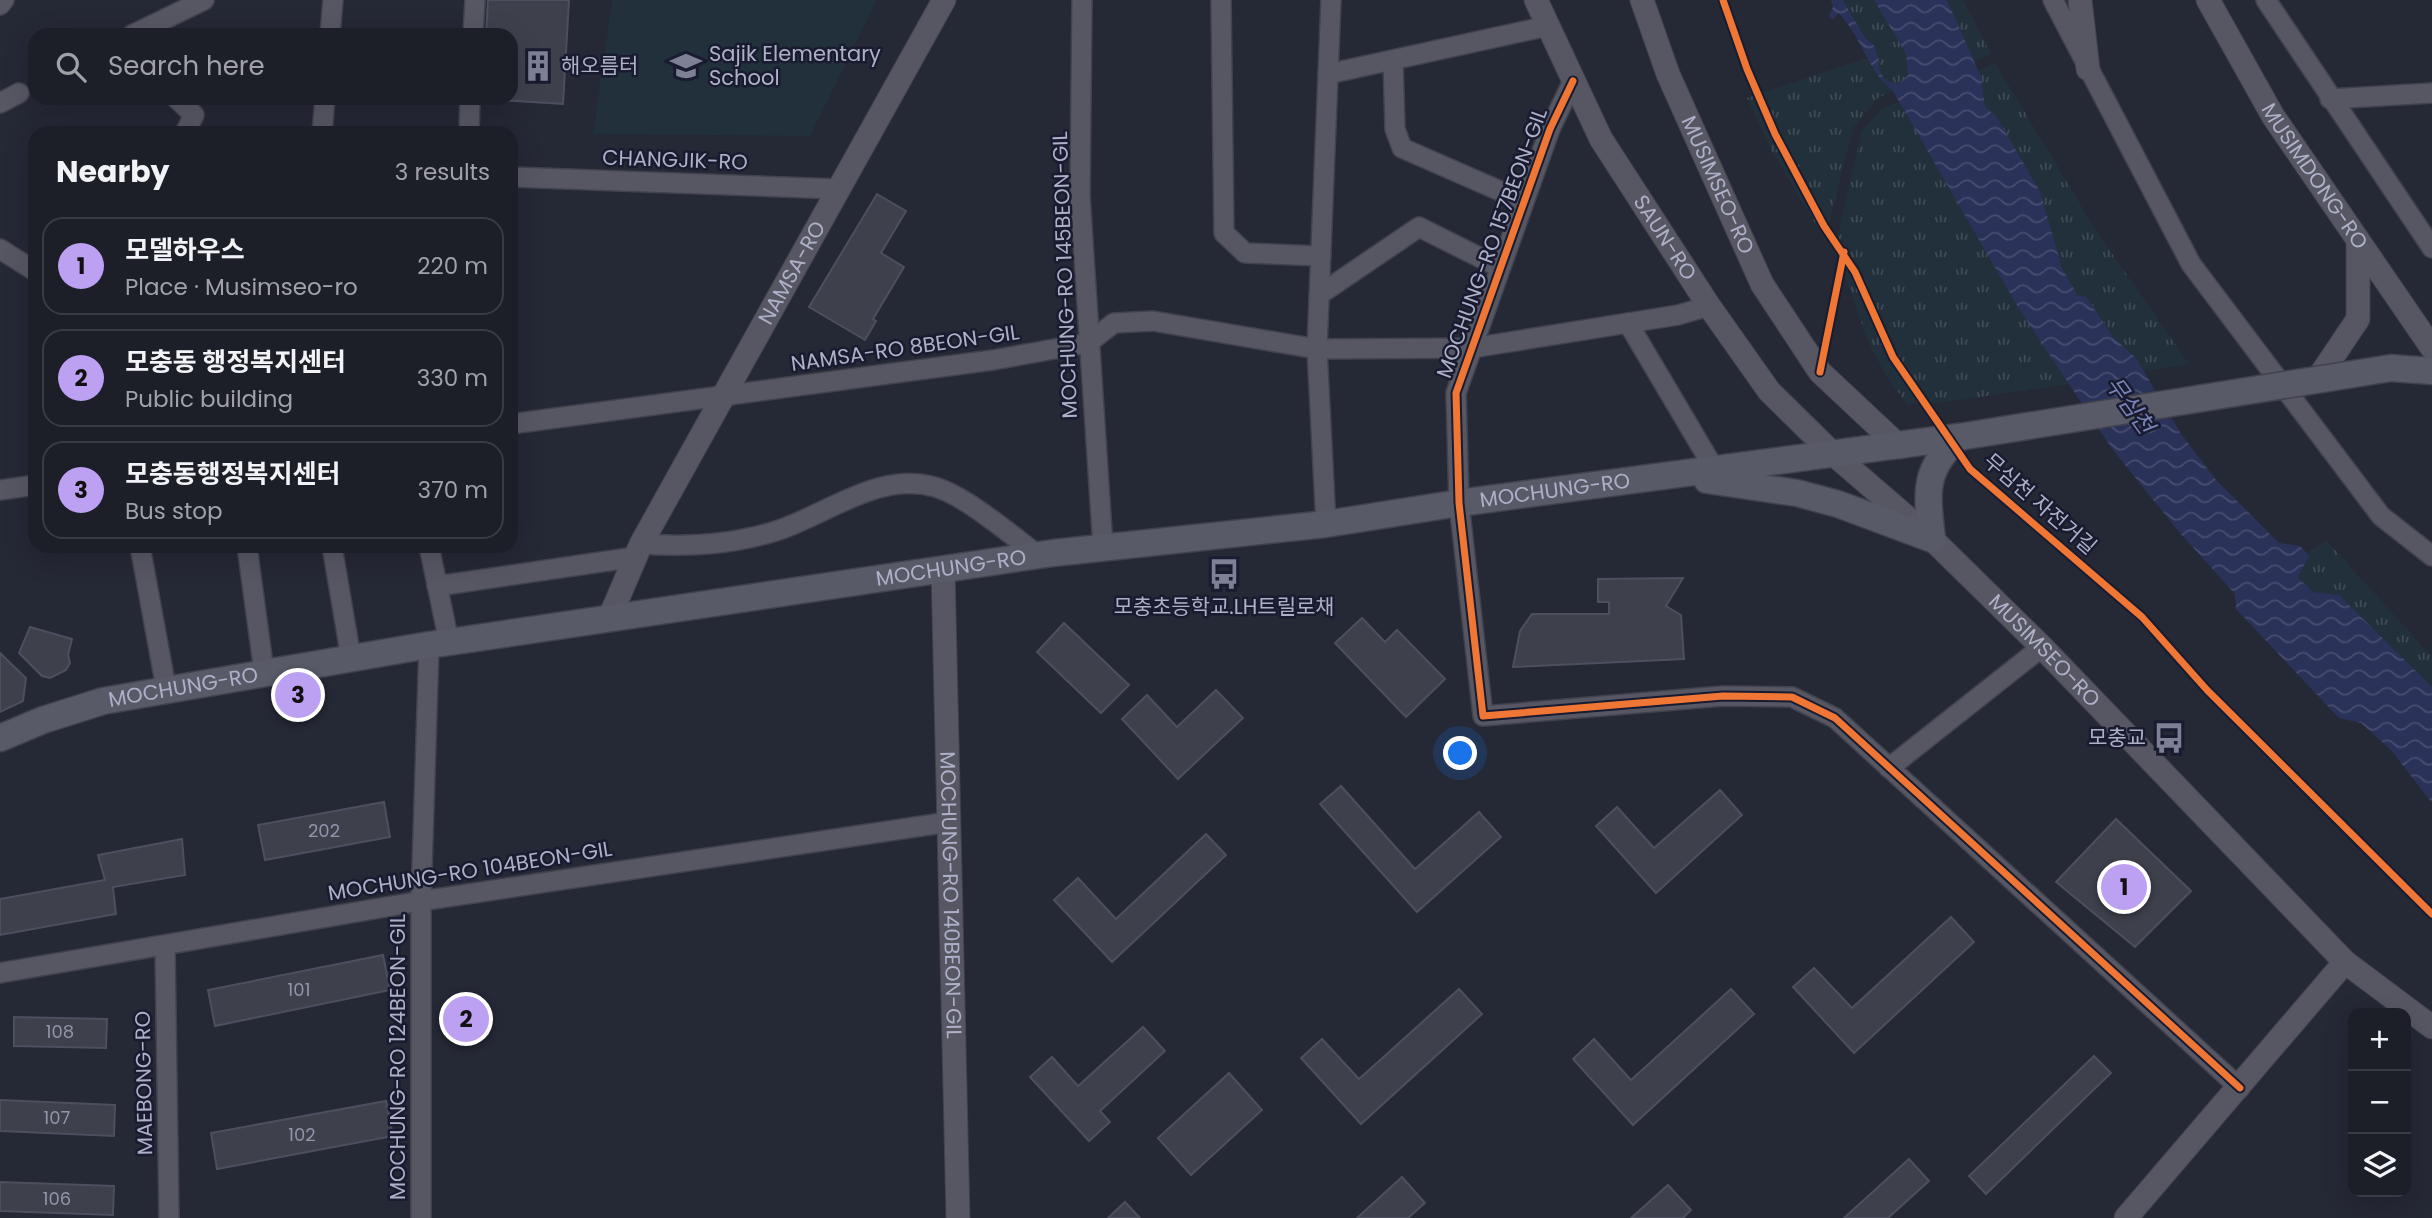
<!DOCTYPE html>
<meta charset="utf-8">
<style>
:root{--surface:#1c1e28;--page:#252730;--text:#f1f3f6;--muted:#a0a2a8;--line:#3a3c45;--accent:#bca0f2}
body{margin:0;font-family:Poppins,"Noto Sans KR",sans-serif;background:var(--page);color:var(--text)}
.controls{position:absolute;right:21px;bottom:21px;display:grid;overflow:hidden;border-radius:14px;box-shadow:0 7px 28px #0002}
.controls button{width:63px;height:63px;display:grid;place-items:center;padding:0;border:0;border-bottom:2px solid var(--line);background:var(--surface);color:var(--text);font:35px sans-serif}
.you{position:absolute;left:1461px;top:754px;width:24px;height:24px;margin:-18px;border:5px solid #fff;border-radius:50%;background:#1a73e8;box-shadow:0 0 0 10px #1a73e833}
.badge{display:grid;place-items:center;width:46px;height:46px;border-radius:50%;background:var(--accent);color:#111;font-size:23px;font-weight:700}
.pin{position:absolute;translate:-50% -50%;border:4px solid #fff;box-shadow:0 2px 7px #0006}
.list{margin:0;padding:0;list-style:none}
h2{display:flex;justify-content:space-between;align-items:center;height:91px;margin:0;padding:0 28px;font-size:30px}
h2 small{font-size:23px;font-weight:400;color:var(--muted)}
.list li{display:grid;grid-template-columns:46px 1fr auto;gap:21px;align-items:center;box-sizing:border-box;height:98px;margin:0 14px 14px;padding:0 14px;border:2px solid var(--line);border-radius:21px}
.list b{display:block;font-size:26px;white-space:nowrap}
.list p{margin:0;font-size:23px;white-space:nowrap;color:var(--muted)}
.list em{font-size:23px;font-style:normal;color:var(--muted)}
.icon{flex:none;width:38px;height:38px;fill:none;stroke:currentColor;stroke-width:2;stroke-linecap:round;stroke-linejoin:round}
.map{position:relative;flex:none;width:2432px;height:1218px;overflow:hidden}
.search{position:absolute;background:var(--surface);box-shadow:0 7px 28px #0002;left:28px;top:28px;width:490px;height:77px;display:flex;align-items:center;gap:18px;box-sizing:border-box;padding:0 24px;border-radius:21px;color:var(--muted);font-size:26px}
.panel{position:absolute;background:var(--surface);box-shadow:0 7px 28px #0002;left:28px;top:126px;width:490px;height:427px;border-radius:21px}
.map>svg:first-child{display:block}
</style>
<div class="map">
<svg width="2432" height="1218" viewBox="0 0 2432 1218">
<defs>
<pattern id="grass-tufts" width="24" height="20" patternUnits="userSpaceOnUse" patternTransform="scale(1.75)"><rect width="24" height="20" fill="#22303b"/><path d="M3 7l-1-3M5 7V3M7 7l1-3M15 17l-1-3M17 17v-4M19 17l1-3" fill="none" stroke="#404b56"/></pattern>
<pattern id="water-waves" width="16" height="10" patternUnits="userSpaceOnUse" patternTransform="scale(1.75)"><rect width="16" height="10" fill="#2b325a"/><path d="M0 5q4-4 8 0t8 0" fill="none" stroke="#474d70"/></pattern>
</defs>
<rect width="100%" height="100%" fill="#252835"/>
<g fill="url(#grass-tufts)">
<path d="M1843,0H1874L1906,54L1908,75L1900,84C1873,81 1882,61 1874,47C1871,42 1865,39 1863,34C1856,23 1849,11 1843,0Z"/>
<path d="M1947,0H1963L1991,54L1974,61Z"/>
<path d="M1867,58L1893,91L1878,98L1853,128L1825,240L1772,151L1747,98Z"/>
<path d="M1995,63L2097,232L2189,364L2144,371L2136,358L2113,337L2087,297L2078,296L2062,268L2040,190L1996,116L1985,107L1978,71Z"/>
<path d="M1899,102L2019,309L2069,384L1932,404H1907C1891,383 1875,359 1865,333C1855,305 1847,279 1834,252L1862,130L1884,108Z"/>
<path d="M2326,540L2432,657V687L2339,595L2313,592L2298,577L2309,556L2307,553Z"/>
</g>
<path fill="#22303b" d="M612,0H877L810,136L593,134Z"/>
<path fill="url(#water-waves)" d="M1831,0H1843C1849,11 1856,23 1863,34C1865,39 1871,42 1874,46C1882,61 1873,81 1899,84L1908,75L1906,54L1874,0H1947L1981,77L1985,107L1996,116L2040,191L2062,268L2078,296H2086L2113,337L2136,358L2181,434L2217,481L2279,543L2300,546L2309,556L2298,577L2313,592L2339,595L2432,687V803L2391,750L2361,723L2339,718L2236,609L2235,594L2180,533L2113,450L2019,309L1893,91C1867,71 1861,34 1838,13L1833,20L1829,16L1833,7Z"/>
<g fill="#3e404c" stroke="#4d4f5e" stroke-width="2">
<path d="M488,0H569L563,104L482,99L511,98V35H486Z"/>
<path d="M877,194L906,211L881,253L904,267L873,319L876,321L865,340L809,307Z"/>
<path d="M1683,578L1666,606L1681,615L1684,659L1513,667L1520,631L1532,614H1609V602H1598V579Z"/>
<path d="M1362,618L1385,642L1397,630L1445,679L1406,717L1335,643Z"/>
<path d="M1064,623L1129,685L1101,713L1037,652Z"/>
<path d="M30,627L72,639L68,655L70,663L66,670L50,678L42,676L19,653Z"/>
<path d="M0,653L26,678L23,701L0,712Z"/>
<path d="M1216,690L1243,718L1178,779L1122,719L1147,695L1177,727Z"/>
<path d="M1341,786L1415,869L1479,812L1501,837L1417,912L1320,804Z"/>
<path d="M1720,790L1742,815L1656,893L1596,826L1617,807L1654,848Z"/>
<path d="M384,802L390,837L265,860L258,825Z"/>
<path d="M2116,819L2191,891L2135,947L2056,882Z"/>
<path d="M1206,834L1226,855L1112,962L1054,900L1078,878L1116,919Z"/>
<path d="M182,839L185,875L113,887L116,914L0,935V899L105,880L98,855Z"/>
<path d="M1951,917L1974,942L1854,1053L1793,987L1814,968L1852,1008Z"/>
<path d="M383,955L390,990L215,1026L208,990Z"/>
<path d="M1459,989L1482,1014L1361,1124L1301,1058L1322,1039L1359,1079Z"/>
<path d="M1731,989L1754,1014L1633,1125L1573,1059L1594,1039L1631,1080Z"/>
<path d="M14,1017L107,1019L106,1048L14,1046Z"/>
<path d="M1143,1027L1165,1051L1100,1111L1110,1122L1089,1141L1030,1077L1052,1057L1078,1086Z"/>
<path d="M2094,1056L2111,1073L1986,1194L1969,1176Z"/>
<path d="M1229,1073L1262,1110L1191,1175L1158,1138Z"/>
<path d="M0,1100L115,1105L114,1136L0,1131Z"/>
<path d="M386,1101L393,1136L217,1169L211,1133Z"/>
<path d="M1909,1159L1929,1181L1888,1218H1844Z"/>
<path d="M1402,1177L1425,1203L1408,1218H1357Z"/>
<path d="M0,1182L114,1186L113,1215L0,1211Z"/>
<path d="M1668,1185L1691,1210L1683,1218H1631Z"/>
<path d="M1125,1202L1140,1218H1108Z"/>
</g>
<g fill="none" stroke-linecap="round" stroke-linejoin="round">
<defs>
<g id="minor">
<path d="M1082,0L1080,196L1103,547"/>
<path d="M1221,0L1224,233L1245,253L1321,256"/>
<path d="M2053,0L2191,264L2381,516L2432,556"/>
<path d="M2266,0L2432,248"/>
<path d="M0,5L4,0"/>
<path d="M132,35L204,0"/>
<path d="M330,35L333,0"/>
<path d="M473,35L475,0"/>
<path d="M1393,60L1395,129L1402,148L1523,201"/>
<path d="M1328,74L1548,26"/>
<path d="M1573,81L1550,129L1456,393L1459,503L1483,716L1723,696L1792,697L1835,718L2240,1088"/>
<path d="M176,98L194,115L185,133"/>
<path d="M2330,99L2432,93"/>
<path d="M0,103L19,93"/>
<path d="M322,133L325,98"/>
<path d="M469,133L470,98"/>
<path d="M511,177L837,189"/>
<path d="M0,249L35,271"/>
<path d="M1319,295L1419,227L1499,267"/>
<path d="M1628,323L1715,470"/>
<path d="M511,424L993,360L1088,343L1114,323L1153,321L1317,349L1472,348L1678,315L1709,306"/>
<path d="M0,490L35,485"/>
<path d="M1326,524L1317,349L1331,0"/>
<path d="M641,544C689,547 733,545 779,530C829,513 880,471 935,487C966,496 1011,535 1038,555"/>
<path d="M140,546L166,688"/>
<path d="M247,546L264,672"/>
<path d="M332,546L351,658"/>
<path d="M429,546L449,642"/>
<path d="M437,586L635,557"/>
<path d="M1889,768L2042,647"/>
<path d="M165,946L169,1218"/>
<path d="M0,973L421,901L949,822"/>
<path d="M421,1218V901L429,645"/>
</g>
<g id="tertiary">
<path id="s1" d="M1536,0L1601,139L1709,306L1769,391L1831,452L1932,539L2042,647L2345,962L2432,1027"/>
<path id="s2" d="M1642,0L1668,74L1762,284L1820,372L1900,447"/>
<path d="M2080,0L2088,69"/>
<path id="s3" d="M2208,0L2273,116L2432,348"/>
<path d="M2317,380L2358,319V241"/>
<path id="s4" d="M943,569L958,1218"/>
<path id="s5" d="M609,619L641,544L944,0"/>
<path d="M2126,1218L2345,962"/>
</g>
<g id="secondary">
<path d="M2391,368L2432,371"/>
<path d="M1707,480L1797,493L1838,504L1932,539C1927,493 1922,471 1959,437"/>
<path id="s6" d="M0,738L43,720L103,701L429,645L1053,553L1326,524L1459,503L1959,437"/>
</g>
</defs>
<use href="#minor" stroke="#40424c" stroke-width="22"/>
<use href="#tertiary" stroke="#40424c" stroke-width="25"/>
<use href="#secondary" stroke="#40424c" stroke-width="29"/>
<use href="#minor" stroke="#565763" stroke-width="19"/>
<use href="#tertiary" stroke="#565763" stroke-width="23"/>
<use href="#secondary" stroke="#595a68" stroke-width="26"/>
<defs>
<path id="secondary-bridge" d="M1959,437L2391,368"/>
</defs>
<use href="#secondary-bridge" stroke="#40424c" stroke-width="29" stroke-linecap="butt"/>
<use href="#secondary-bridge" stroke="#595a68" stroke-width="26"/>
<defs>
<g id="cycleway">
<path d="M1723,0L1747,69L1775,134L1824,226L1855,272L1893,357L1970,469L2142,617L2207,690L2432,914"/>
<path d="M1573,81L1550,129L1456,393L1459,503L1483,716L1723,696L1792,697L1835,718L2240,1088"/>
<path d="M1820,372L1844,252"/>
</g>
</defs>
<use href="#cycleway" stroke="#191c30" stroke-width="11"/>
<use href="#cycleway" stroke="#f07635" stroke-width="7"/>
</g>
<defs>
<symbol id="building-bare" viewBox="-9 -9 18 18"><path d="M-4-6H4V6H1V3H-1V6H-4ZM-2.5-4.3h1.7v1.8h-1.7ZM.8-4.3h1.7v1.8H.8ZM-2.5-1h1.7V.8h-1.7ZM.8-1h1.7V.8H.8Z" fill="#7e8095" stroke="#191c30" stroke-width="2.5" paint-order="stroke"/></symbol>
<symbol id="school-bare" viewBox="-9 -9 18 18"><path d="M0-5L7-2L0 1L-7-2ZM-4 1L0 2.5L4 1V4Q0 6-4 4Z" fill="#7e8095" stroke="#191c30" stroke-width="2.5" paint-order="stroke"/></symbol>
<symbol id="bus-bare" viewBox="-9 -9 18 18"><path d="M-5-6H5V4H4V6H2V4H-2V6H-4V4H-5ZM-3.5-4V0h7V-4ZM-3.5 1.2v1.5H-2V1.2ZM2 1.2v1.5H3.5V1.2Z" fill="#7e8095" stroke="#191c30" stroke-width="2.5" paint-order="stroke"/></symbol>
</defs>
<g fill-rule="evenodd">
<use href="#building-bare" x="516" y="44" width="44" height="44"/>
<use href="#school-bare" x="664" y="44" width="44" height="44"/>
<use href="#bus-bare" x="1202" y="552" width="44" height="44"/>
<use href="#bus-bare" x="2147" y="716" width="44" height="44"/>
</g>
<g text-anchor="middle" stroke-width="5" stroke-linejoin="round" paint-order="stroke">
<g font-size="18" fill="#9294a9">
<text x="324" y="837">202</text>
<text x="299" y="996">101</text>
<text x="60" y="1038">108</text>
<text x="57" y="1124">107</text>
<text x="302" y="1141">102</text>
<text x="57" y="1205">106</text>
</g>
<g font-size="21" fill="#aeb0c8" stroke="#191c30" text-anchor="start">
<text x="709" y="61">Sajik Elementary<tspan x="709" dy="24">School</tspan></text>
<text x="561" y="73">해오름터</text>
<text x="1224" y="614" text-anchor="middle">모충초등학교.LH트릴로채</text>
<text x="2146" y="745" text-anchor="end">모충교</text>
</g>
<g font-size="21" fill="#aeb0c8" stroke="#191c30">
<text transform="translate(675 160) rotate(2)" y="7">CHANGJIK-RO</text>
<text dy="7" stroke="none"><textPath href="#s3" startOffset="206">MUSIMDONG-RO</textPath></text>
<text dy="7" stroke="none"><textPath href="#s2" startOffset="200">MUSIMSEO-RO</textPath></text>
<text dy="7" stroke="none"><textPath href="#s1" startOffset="271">SAUN-RO</textPath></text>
<text transform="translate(1492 243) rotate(-70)" y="7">MOCHUNG-RO 157BEON-GIL</text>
<text dy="7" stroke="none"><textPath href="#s5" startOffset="392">NAMSA-RO</textPath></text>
<text transform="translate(1065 275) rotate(-92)" y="7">MOCHUNG-RO 145BEON-GIL</text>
<text transform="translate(905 348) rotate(-8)" y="7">NAMSA-RO 8BEON-GIL</text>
<text dy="7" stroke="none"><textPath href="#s6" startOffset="1577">MOCHUNG-RO</textPath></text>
<text transform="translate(2040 504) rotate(41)" y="7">무심천 자전거길</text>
<text dy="7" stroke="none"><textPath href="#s6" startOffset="968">MOCHUNG-RO</textPath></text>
<text dy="7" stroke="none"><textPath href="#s1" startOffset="835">MUSIMSEO-RO</textPath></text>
<text dy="7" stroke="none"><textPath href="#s6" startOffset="191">MOCHUNG-RO</textPath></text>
<text transform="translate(470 871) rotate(-9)" y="7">MOCHUNG-RO 104BEON-GIL</text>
<text dy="7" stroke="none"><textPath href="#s4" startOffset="326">MOCHUNG-RO 140BEON-GIL</textPath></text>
<text transform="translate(398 1057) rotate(-90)" y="7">MOCHUNG-RO 124BEON-GIL</text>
<text transform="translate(144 1083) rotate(-91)" y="7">MAEBONG-RO</text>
</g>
<g font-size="23" font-style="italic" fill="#7a83b7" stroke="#191c30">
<text transform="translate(2130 405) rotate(54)" y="8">무심천</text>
</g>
</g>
</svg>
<div class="controls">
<button>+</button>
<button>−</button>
<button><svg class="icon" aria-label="layers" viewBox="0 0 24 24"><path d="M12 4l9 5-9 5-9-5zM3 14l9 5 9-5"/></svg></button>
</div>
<div class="you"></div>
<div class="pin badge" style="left:2124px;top:887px">1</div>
<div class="pin badge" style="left:466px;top:1019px">2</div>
<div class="pin badge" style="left:298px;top:695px">3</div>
<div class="search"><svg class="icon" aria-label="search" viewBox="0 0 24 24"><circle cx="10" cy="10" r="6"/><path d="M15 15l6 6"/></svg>Search here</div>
<section class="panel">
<h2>Nearby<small>3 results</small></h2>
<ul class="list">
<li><span class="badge">1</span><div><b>모델하우스</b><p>Place · Musimseo-ro</p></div><em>220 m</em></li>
<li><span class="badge">2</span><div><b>모충동 행정복지센터</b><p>Public building</p></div><em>330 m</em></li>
<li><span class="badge">3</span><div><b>모충동행정복지센터</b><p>Bus stop</p></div><em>370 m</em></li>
</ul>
</section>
</div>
